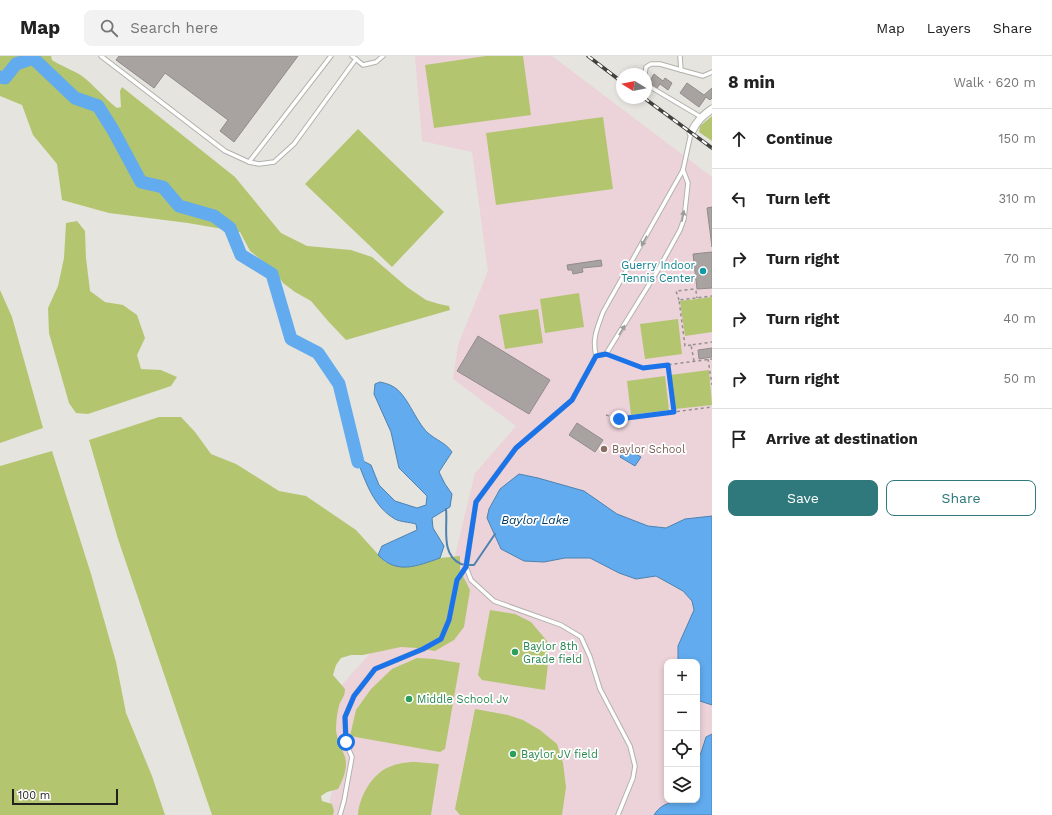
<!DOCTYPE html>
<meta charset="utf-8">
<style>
:root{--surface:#fff;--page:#f2f2f2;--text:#222;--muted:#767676;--line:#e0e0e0;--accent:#2f787b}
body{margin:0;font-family:"Work Sans",sans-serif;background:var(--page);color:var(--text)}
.controls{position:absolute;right:12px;bottom:12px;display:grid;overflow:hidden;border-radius:8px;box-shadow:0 2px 6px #0003}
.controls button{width:36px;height:36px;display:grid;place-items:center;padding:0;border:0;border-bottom:1px solid var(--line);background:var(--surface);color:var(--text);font:20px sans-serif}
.compass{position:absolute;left:616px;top:12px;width:36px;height:36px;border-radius:50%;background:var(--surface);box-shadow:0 2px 6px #0003;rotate:280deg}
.scale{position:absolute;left:12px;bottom:10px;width:106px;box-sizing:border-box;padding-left:4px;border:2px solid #21211f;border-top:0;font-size:11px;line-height:14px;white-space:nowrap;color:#21211f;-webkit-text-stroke:3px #fff;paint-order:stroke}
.stop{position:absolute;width:12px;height:12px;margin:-9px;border:3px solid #1a73e8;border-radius:50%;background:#fff}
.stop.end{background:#1a73e8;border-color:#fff;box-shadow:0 1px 4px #0008}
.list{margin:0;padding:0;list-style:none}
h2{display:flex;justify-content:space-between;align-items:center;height:52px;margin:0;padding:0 16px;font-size:17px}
h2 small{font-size:13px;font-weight:400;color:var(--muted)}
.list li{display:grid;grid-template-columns:26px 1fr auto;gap:12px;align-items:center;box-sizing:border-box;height:60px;padding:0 16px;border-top:1px solid var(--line)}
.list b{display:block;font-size:15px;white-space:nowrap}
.list em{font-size:13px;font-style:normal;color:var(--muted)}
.actions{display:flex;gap:8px;padding:12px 16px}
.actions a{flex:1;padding:9px 0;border:1px solid var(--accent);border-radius:8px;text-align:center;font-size:14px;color:var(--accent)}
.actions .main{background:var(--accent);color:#fff}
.icon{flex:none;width:22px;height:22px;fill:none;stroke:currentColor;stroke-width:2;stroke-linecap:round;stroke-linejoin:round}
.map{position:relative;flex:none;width:712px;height:759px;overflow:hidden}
header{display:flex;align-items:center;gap:24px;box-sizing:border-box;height:56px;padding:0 20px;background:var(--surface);border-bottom:1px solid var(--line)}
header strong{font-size:19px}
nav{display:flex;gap:22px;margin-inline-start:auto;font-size:14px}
.search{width:280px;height:36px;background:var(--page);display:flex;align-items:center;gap:10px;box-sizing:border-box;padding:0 14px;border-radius:8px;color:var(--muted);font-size:15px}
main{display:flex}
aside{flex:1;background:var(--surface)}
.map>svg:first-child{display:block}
</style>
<header>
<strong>Map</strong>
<div class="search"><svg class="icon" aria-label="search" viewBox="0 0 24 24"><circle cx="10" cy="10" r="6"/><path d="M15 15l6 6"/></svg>Search here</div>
<nav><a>Map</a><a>Layers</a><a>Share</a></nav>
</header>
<main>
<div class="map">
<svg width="712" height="759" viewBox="0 0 712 759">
<rect width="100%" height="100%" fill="#e5e4df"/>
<path fill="#ecd2d9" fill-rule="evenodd" d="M415,0H552L712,121V759H327L332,735L331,641L454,504L475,417L516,370L453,323L458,289L488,215L472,96L422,85ZM667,606H697V744H667Z"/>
<g fill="#b4c570">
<path d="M0,0H51L52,4C61,10 73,14 82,20C95,30 104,42 117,52L121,51L120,35L122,31L235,121L281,177L307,190L351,194L372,201L407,231L426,244L439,248L449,250L450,254L346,284L328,265L311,245L295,236L283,227L275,215L250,195L240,176L188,167L109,157L62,144L57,108L33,79L22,49L0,40Z"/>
<path d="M486,0H523L531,59L434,72L425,9Z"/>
<path d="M712,60V85L699,76L700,70Z"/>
<path d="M603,61L613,133L496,149L486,77Z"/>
<path d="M358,73L444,156L392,211L305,128Z"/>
<path d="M77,165L85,175L86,202L90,235L105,246L123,249L137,259L145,282L137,299L141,313L161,314L177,321L171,330L88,358L76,357L69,347L49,277L48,252L58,230L64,202L66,167Z"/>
<path d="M0,234L12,261L43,372L0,387Z"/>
<path d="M579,237L584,271L545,277L540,243Z"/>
<path d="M712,241V276L685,280L680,245Z"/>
<path d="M538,253L543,287L505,293L499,259Z"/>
<path d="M678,263L682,298L645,303L640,268Z"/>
<path d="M709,314L712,349L675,353L670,319Z"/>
<path d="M665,320L669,354L631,359L627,325Z"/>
<path d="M159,361H181L195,376L211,398L236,408L279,435L306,440L356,474L385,506L398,511L417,510L440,502L460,500V514L470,534L464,571L454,584L435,595L417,592L401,591L363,599H351L341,602L336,609L333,619L345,633C345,641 341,643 339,650C337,657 336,667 336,674C337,684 342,692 345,701C348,712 343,724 338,733L327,736L321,740L322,745L332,748L334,755L333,759H212L118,483L89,384Z"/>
<path d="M52,395L91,518L116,606L126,657L152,720L165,759H0V410Z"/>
<path d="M490,554L515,558L531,566L547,585L548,608L545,634L482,624L478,619Z"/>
<path d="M417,602L435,603L460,607L445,693L440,696L350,680L356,654L371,633L392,613Z"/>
<path d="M475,653L508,659L523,664L540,674L557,688L563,707L566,731L562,759H460L455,753Z"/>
<path d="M416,706L439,708L431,759H358C359,741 372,718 389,711C398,707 407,706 416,706Z"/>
</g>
<g fill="#61abee" stroke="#4e82b0">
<path d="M380,326C384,327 389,328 392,330C407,337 415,365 428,377C436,384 446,387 452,396L439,416L445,428L452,438L450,451L432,462L433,472L444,490L440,502C417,510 397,519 378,499L382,490L417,474L416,468C409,466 400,466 395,463C374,451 366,427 358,406L363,405L371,409L379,429L395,445L417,452L426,449L427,440L399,412L391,376L374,338L375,328Z"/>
<path d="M625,392L641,401L635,410L620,401Z"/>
<path d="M519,418L538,422L584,435L617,458L648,470L666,472L685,463L712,460V649L697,644V606H678V590L694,554L692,545L683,535L656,520L636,523L619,517L590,502H565L544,506L524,505L501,493L487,462L489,453L500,433Z"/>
<path d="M712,678V759H654C663,744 681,744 697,744V702L701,697L706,681Z"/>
</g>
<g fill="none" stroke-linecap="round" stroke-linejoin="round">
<path stroke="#4e82b0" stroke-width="2" d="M446,453C448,470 440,499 461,508C465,509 470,509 474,509L495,478"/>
<path stroke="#61abee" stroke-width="13" d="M0,21L5,22L16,8L33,2L75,42L98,50L113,74L141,126L163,131L179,150L214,160L230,172L241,199L272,218L291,283L318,297L339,328L358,406"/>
</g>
<g fill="#a8a3a1" stroke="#918c8b">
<path d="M119,0H298L234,86L220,75L228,64L165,17L154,32L116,4Z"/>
<path d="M654,18L663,25L665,22L672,27L668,34L660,28L657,32L649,26Z"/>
<path d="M687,27L704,39L712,32V42L710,44L706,41L699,51L680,37Z"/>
<path d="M712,151V191L707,152Z"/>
<path d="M712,196V232L697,233L693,198Z"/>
<path d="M601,204L602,210L582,212L583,216L573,218L572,214H568L567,209Z"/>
<path d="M478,280L550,324L529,358L457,315Z"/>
<path d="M712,292V301L699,303L698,294Z"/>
<path d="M577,367L603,384L595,396L569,379Z"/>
</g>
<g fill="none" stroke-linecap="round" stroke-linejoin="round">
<defs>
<g id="service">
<path d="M101,0L225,95L249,106L331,0"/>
<path d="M352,0L363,9L376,6L383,0"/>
<path d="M680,0L681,14L703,20L712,16"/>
<path d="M645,18L646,11L651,8H660L681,14"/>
<path d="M646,24L647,29L701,61"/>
<path d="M249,106L259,108L274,106L294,88L356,3"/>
<path d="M596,300L606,298L658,214L680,174L684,163L688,127L683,114"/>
<path d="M340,759L344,745L352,701L346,687L345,661L354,640L375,613L423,593L441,583L449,564L457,524L466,511"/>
<path d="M618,759L633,722L635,710L630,690L600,633L590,601L581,581L561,569L494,545L471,524L466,511L476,446L516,392L572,344L596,300C592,282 597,273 603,256L683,114L691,77"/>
</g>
<path id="minor" d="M691,77C696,66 702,60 712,53"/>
</defs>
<use href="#service" stroke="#b2b2ad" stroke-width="5.5"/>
<use href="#minor" stroke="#b2b2ad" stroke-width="9"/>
<g stroke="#92918e" stroke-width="1.5" stroke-dasharray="3 3" stroke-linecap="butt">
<path d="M679,244L676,235L694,233L696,235L697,242"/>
<path d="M691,289L685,290L679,244L712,240"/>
<path d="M611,300L643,312L712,303"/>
<path d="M708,303L712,329"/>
<path d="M694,305L691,289L712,286"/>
<path d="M668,309L674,356"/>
<path d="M606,359L619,363L712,351"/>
</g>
<use href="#service" stroke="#fff" stroke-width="3.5"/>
<use href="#minor" stroke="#fff" stroke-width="7"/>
<defs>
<g id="rail">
<path d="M588,0L622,26"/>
<path d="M644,42L712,92"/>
</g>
</defs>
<use href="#rail" stroke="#41413e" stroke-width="3.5"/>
<use href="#rail" stroke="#fff" stroke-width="2" stroke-dasharray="6" stroke-linecap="butt"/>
</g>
<defs><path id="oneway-solid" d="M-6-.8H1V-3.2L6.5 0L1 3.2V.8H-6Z"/></defs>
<g fill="#9b9b9a">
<use href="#oneway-solid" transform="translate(683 160) rotate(-79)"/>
<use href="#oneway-solid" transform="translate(644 185) rotate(119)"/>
<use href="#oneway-solid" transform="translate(622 274) rotate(-59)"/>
</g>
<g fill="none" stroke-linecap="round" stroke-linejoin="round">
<path stroke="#1a73e8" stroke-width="5" d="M346,686L345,661L354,640L375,613L423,593L441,583L449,564L457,524L466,511L476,446L516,392L572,344L596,300L606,298L643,312L668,309L674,356L619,363"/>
</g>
<circle fill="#0f9aa8" stroke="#fff" stroke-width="1.5" cx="703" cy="215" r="4"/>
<circle fill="#8d6e63" stroke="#fff" stroke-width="1.5" cx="604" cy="393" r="4"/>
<g fill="#2e9e5b" stroke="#fff" stroke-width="1.5">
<circle cx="515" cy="596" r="4"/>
<circle cx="409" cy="643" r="4"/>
<circle cx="513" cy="698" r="4"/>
</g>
<g text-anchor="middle" stroke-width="3.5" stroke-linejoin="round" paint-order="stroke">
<g font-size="11" fill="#0d838f" stroke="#fff" text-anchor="end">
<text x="695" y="213">Guerry Indoor<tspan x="695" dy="13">Tennis Center</tspan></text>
</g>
<g font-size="11" fill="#785e54" stroke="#fff" text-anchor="start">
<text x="612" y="397">Baylor School</text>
</g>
<g font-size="11" fill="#27864d" stroke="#fff" text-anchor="start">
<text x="523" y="594">Baylor 8th<tspan x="523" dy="13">Grade field</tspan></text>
<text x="417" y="647">Middle School Jv</text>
<text x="521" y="702">Baylor JV field</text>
</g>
<g font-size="12" font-style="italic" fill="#023d68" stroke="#fff">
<text x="535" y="468">Baylor Lake</text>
</g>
</g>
</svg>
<div class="controls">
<button>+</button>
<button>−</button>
<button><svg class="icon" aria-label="locate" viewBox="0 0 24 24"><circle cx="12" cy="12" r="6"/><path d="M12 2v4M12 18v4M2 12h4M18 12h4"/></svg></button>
<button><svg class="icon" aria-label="layers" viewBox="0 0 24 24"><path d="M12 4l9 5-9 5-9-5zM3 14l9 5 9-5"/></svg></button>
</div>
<svg class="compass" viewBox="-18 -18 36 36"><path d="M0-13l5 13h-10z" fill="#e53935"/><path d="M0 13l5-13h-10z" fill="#767676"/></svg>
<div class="scale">100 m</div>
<div class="stop" style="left:346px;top:686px"></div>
<div class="stop end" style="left:619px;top:363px"></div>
</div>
<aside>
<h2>8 min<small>Walk · 620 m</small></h2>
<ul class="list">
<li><svg class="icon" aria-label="ahead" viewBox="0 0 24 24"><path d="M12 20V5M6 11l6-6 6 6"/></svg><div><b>Continue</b></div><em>150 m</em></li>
<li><svg class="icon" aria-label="left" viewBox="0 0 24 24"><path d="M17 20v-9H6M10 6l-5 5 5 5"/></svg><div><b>Turn left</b></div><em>310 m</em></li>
<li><svg class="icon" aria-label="right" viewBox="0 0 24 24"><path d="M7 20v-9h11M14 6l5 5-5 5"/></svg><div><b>Turn right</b></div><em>70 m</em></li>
<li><svg class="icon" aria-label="right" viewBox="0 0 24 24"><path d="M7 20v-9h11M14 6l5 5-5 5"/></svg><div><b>Turn right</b></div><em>40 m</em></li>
<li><svg class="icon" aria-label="right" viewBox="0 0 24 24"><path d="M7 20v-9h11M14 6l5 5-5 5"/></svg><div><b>Turn right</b></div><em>50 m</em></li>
<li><svg class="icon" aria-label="arrive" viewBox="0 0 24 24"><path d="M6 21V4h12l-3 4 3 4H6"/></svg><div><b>Arrive at destination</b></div></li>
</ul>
<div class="actions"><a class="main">Save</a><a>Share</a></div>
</aside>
</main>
